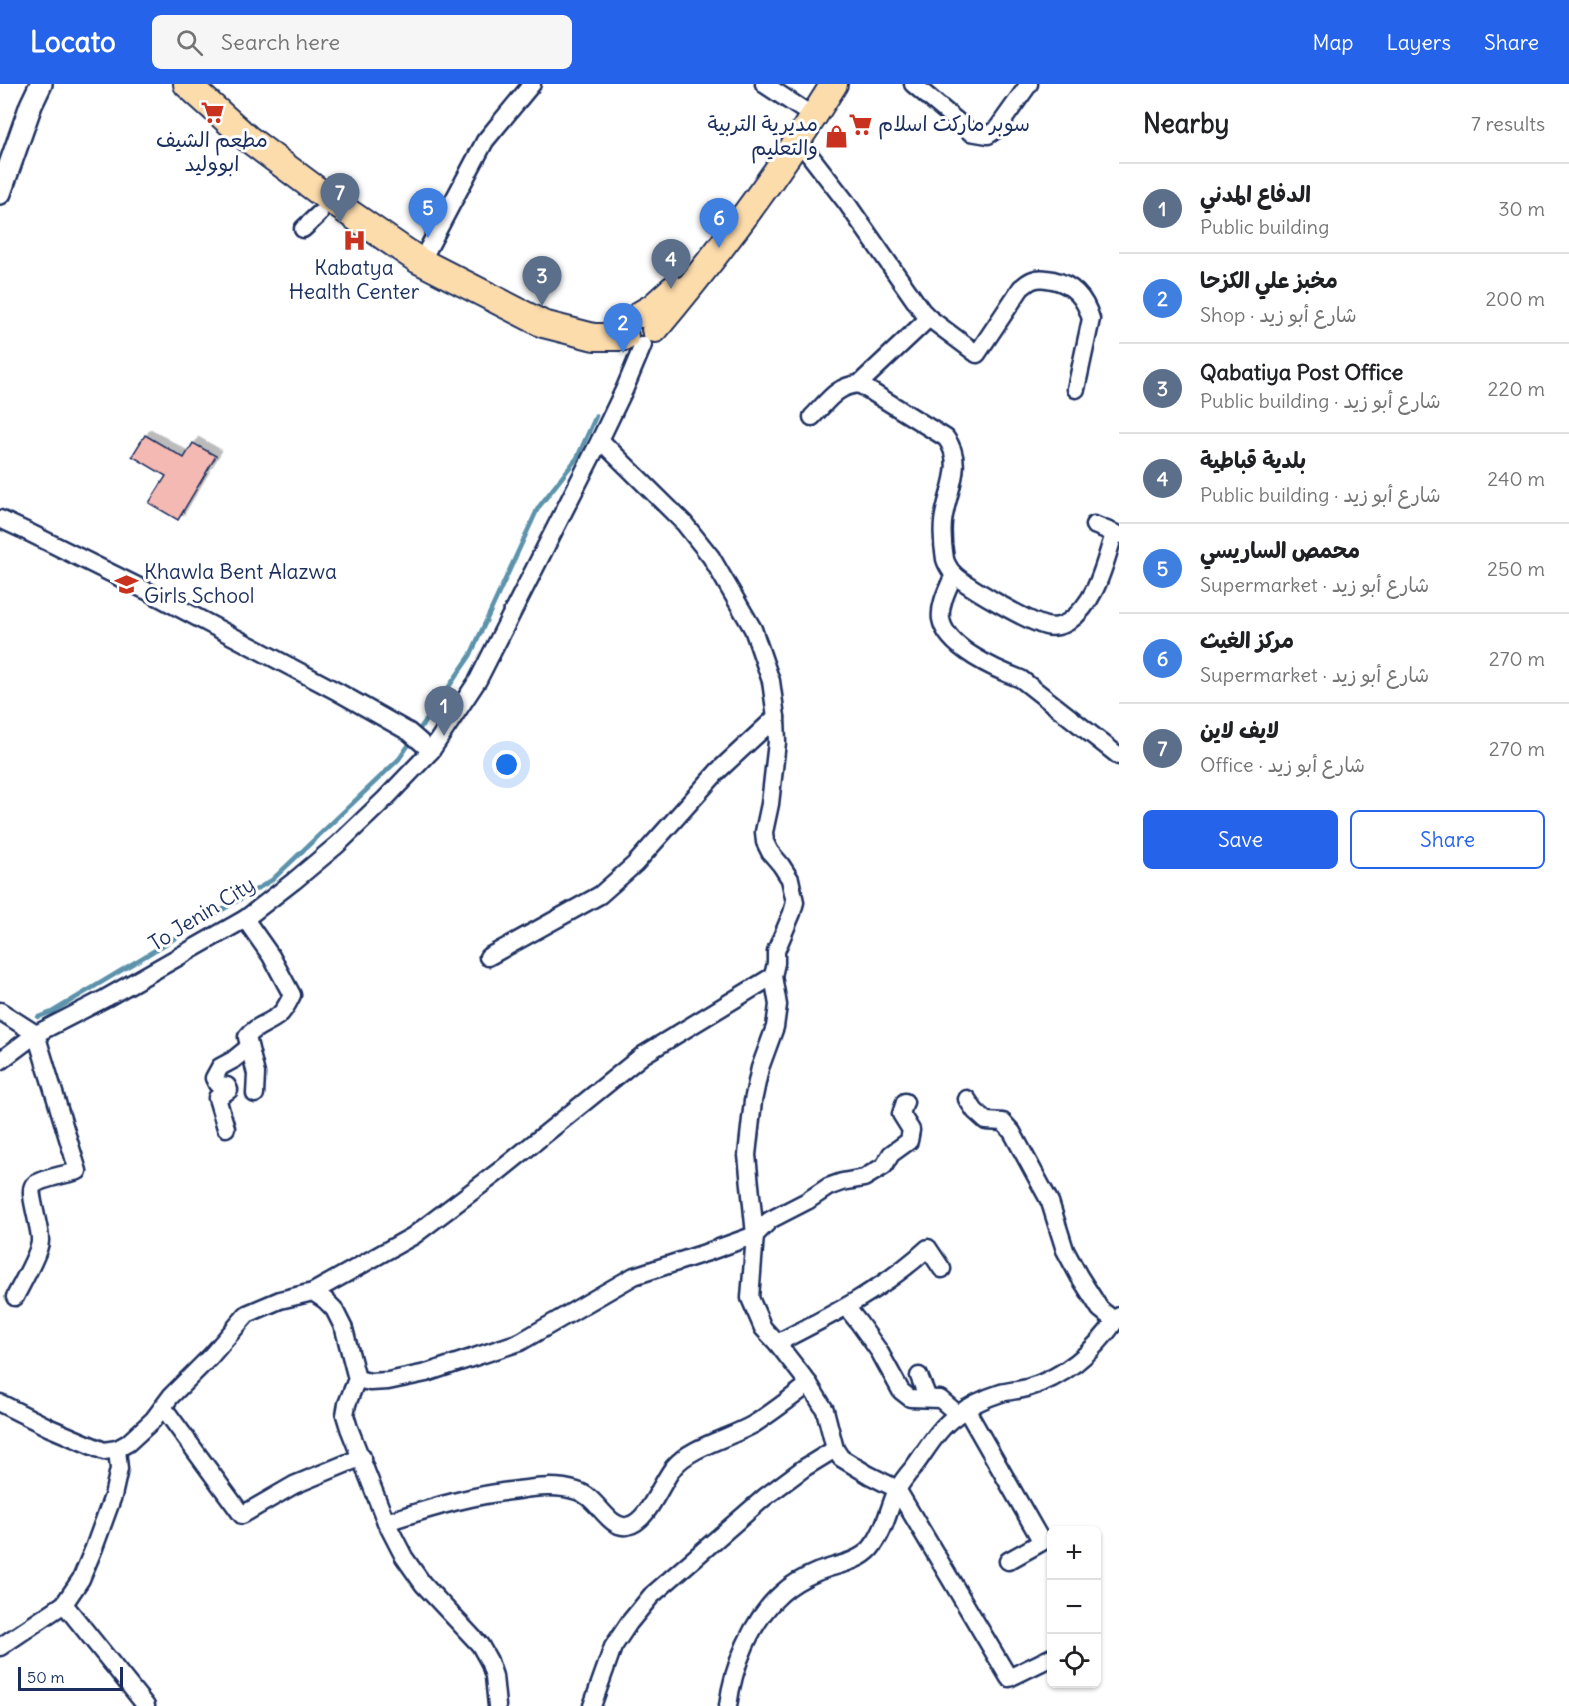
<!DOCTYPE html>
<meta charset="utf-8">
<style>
:root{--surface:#fff;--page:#f6f6f6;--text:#202124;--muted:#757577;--line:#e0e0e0;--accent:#2563eb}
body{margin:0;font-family:Delius,"Playpen Sans Arabic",sans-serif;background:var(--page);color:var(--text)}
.controls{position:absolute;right:18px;bottom:18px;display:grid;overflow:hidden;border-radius:9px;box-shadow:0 2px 4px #0004}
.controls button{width:54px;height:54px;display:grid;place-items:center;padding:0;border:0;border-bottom:2px solid var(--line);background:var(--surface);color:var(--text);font:30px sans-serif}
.scale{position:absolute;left:18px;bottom:15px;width:105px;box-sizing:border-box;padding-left:6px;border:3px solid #1b2f5e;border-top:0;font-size:16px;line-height:21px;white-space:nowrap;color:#1b2f5e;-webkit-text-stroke:4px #fff;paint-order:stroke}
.you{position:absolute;left:507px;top:681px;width:21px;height:21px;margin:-15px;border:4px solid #fff;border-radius:50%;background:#1a73e8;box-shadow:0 0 0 9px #1a73e833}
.badge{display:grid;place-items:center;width:39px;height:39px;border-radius:50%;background:var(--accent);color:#fff;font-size:20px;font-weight:700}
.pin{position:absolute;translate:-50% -50px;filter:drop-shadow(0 2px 3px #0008)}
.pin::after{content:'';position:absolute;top:32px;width:21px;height:18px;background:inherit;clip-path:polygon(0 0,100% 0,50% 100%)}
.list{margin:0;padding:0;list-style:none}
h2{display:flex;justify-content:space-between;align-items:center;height:78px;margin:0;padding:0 24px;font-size:26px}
h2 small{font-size:20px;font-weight:400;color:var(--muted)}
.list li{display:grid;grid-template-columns:39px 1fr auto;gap:18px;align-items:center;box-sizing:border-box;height:90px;padding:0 24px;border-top:2px solid var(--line)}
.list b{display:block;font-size:22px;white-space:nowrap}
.list p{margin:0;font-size:20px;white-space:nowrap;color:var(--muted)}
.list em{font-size:20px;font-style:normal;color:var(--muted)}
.actions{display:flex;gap:12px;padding:18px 24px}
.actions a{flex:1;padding:14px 0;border:2px solid var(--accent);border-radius:9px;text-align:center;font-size:21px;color:var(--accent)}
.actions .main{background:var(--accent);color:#fff}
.icon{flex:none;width:33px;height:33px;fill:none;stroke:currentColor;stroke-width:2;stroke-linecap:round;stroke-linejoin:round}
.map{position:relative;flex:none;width:1119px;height:1622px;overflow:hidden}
header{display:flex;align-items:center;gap:36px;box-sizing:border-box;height:84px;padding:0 30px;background:var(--accent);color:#fff}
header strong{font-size:28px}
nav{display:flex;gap:33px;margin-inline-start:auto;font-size:21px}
.search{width:420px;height:54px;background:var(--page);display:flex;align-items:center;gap:15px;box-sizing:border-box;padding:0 21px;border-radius:9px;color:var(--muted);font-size:22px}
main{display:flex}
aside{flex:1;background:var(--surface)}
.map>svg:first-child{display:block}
</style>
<header>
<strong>Locato</strong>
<div class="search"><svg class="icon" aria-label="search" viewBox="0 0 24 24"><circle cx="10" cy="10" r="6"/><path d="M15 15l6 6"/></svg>Search here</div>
<nav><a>Map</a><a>Layers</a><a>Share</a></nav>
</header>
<main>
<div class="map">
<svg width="1119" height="1622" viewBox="0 0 1119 1622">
<defs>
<filter id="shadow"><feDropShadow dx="5.5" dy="-5.5" stdDeviation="0" flood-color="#0004"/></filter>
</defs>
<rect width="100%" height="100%" fill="#fff"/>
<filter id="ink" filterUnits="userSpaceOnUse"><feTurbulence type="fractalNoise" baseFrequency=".0167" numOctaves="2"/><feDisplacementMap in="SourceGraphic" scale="12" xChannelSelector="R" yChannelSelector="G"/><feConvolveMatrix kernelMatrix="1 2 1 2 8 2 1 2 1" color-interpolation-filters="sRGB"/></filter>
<g filter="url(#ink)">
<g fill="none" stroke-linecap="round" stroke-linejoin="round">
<path stroke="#5b93ab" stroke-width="4.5" d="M38,933L52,928L272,796L399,675L470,572L538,424L577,374L596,332"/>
</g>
<path fill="#f4b9b2" stroke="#1b2f5e" stroke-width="1.5" filter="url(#shadow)" d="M145,351L184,374L193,359L216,372L178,436L149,419L166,392L132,372Z"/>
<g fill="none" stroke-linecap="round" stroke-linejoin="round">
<defs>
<g id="minor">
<path d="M764,0L805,27"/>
<path d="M913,0L970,48L988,51L997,45L1029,0"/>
<path d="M798,56L846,118L922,227L929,234L977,270L1021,204C1025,201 1029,197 1033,196C1040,193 1046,195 1053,196C1074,201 1085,214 1091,235L1076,305"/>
<path d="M303,145L319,130"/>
<path d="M421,178L485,57L532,0"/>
<path d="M859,300L946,354C966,381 946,409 943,438C942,449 943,463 945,475C946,479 949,484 951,487C961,500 1029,538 1046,542C1053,544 1062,542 1068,538C1097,518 1104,481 1114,450"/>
<path d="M812,333C828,317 836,302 859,300L929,234"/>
<path d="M600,356L684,439L711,473L753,545L771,597L776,633L777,658L770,720L764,748L765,758L770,768L781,781L790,795L795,818L792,829L776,867V879L773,892L778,921L775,943L760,984L753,1017L747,1071L755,1151L750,1214L763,1244L777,1259L809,1300L825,1326L835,1365L841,1374L869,1391L897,1405L1009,1594L1052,1573"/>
<path d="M0,435L26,447L145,506L338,608L409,648L431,667"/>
<path d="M1094,441L1119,451"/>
<path d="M954,490C949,503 939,520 941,535C946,564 997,586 1021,595L1119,672"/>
<path d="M245,835L271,872L292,911C288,919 285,926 279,931C268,940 255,942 247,953L256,990L255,1010"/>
<path d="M488,873L600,811L635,780L718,687L776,633"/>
<path d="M0,927L36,950L78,1087C68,1090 39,1095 33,1102C28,1109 41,1145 40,1157C40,1168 21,1201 15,1213"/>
<path d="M0,977L36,950L106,914L245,835L294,797L337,761L385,715L431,667L478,596L600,356L625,304L643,261"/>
<path d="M967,1015L975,1027L986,1037L1003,1038L1012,1048L1050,1118L1065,1166L1079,1192L1100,1225L1115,1237"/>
<path d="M226,1044L217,1014L229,1006L227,1002L217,1000L214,994L220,983L233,976L249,963"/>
<path d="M313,1208L325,1216L334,1225L344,1245L357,1295L347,1320L345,1331L349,1344L386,1438L404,1473L423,1500L480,1561L489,1577L494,1592L497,1622"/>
<path d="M847,1224L859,1239L879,1267L901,1307L910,1314L940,1315L958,1330"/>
<path d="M777,1259C832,1231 882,1206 928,1164L942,1185"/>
<path d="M919,1292L928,1314"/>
<path d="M357,1295L370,1298L388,1297L426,1289L520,1258L634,1192L705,1169L755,1151L770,1136L807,1117L828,1103L842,1098L864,1094L884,1082L891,1070L909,1057L911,1046L901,1030L905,1018"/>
<path d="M0,1319L50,1344L104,1367L117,1365L128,1359L153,1336L171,1312L211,1272L247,1230L280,1216L313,1208L413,1152L498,1088L643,971L773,892"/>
<path d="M163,1323L242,1431L294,1401L362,1373"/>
<path d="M966,1325L1042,1458L1008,1477"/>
<path d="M386,1438C431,1424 471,1411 518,1406C538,1403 558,1401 577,1407C597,1412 608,1445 627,1442C648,1439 661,1398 674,1383C690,1363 730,1354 754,1340C773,1328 791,1314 809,1300"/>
<path d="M64,1520L146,1622"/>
<path d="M0,1563L64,1520L81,1495L94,1464L113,1412L119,1385L117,1365"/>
<path d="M592,1622L613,1563L629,1539L651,1512L765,1413L804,1384L835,1365"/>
<path d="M728,1622C733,1583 751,1536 782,1509C792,1500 805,1493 817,1488C834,1481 858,1479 871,1464C885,1447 888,1426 897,1406C901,1399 907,1391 913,1384C926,1367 938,1344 956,1332C969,1322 985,1314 1001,1309C1009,1307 1019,1306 1027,1304C1066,1293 1097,1264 1119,1232"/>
</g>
<path id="tertiary" d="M0,109L31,21L41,0"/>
<g id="primary">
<path d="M187,0L247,54L329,115L418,176L543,240L594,253H625"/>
<path d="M641,230L653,223L673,205"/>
<path d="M655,245C720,168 781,86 834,0"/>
</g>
</defs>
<use href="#minor" stroke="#1b2f5e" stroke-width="21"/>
<use href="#tertiary" stroke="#1b2f5e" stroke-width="26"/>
<use href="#primary" stroke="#1b2f5e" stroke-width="30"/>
<use href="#minor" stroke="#fff" stroke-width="16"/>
<use href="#tertiary" stroke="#fff" stroke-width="21"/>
<use href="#primary" stroke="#fddcac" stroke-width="26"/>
</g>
</g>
<defs>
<symbol id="supermarket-bare" viewBox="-9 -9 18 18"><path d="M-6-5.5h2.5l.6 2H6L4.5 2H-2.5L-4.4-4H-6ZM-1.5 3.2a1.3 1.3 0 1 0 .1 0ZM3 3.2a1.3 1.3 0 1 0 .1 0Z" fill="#c8321e" stroke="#fff" stroke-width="2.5" paint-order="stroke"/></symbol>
<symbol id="shop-bare" viewBox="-9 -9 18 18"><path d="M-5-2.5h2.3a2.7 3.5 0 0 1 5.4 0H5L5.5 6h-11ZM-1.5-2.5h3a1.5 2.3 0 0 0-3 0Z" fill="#c8321e" stroke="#fff" stroke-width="2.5" paint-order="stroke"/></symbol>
<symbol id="hospital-bare" viewBox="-9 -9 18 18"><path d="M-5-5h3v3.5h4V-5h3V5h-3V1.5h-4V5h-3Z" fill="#c8321e" stroke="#fff" stroke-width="2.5" paint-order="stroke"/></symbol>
<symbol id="school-bare" viewBox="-9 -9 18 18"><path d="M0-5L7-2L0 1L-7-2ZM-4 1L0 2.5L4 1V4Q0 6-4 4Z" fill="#c8321e" stroke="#fff" stroke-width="2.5" paint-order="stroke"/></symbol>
</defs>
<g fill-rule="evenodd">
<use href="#supermarket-bare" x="196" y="12" width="33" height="33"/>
<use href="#supermarket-bare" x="844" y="24" width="33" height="33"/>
<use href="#shop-bare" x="820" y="36" width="33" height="33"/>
<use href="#hospital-bare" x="338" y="140" width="33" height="33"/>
<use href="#school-bare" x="110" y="484" width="33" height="33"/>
</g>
<g text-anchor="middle" stroke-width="6" stroke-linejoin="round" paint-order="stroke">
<g font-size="21" fill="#1b2f5e" stroke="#fff" text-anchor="start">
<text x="818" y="47" text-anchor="end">مديرية التربية<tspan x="818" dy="24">والتعليم</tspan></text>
<text x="878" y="47">سوبر ماركت اسلام</text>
<text x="212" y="63" text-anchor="middle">مطعم الشيف<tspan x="212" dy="24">ابووليد</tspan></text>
<text x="354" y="191" text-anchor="middle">Kabatya<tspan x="354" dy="24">Health Center</tspan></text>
<text x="144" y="495">Khawla Bent Alazwa<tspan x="144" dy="24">Girls School</tspan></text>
</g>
<g font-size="21" fill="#1b2f5e" stroke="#fff">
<text transform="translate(202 830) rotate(-32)" y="7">To Jenin City</text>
</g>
</g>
</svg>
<div class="controls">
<button>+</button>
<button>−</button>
<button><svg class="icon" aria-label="locate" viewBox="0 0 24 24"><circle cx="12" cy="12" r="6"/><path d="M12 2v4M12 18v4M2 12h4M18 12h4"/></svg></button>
</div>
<div class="scale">50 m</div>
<div class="you"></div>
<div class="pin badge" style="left:444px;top:652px;background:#5c6f8a">1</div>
<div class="pin badge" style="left:623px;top:269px;background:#3f7fe0">2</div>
<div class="pin badge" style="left:542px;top:222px;background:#5c6f8a">3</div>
<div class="pin badge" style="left:671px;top:205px;background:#5c6f8a">4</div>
<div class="pin badge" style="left:428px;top:154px;background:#3f7fe0">5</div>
<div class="pin badge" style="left:719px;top:164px;background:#3f7fe0">6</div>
<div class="pin badge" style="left:340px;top:139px;background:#5c6f8a">7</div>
</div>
<aside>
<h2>Nearby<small>7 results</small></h2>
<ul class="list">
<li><span class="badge" style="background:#5c6f8a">1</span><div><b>الدفاع المدني</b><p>Public building</p></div><em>30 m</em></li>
<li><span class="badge" style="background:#3f7fe0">2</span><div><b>مخبز علي الكزحا</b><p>Shop · شارع أبو زيد</p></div><em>200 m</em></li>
<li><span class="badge" style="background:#5c6f8a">3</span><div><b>Qabatiya Post Office</b><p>Public building · شارع أبو زيد</p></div><em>220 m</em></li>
<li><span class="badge" style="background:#5c6f8a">4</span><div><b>بلدية قباطية</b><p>Public building · شارع أبو زيد</p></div><em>240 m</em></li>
<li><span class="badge" style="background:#3f7fe0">5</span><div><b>محمص الساريسي</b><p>Supermarket · شارع أبو زيد</p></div><em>250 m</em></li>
<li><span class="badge" style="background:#3f7fe0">6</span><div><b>مركز الغيث</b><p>Supermarket · شارع أبو زيد</p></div><em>270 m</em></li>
<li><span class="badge" style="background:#5c6f8a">7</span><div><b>لايف لاين</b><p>Office · شارع أبو زيد</p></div><em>270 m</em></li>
</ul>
<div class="actions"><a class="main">Save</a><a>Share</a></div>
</aside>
</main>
